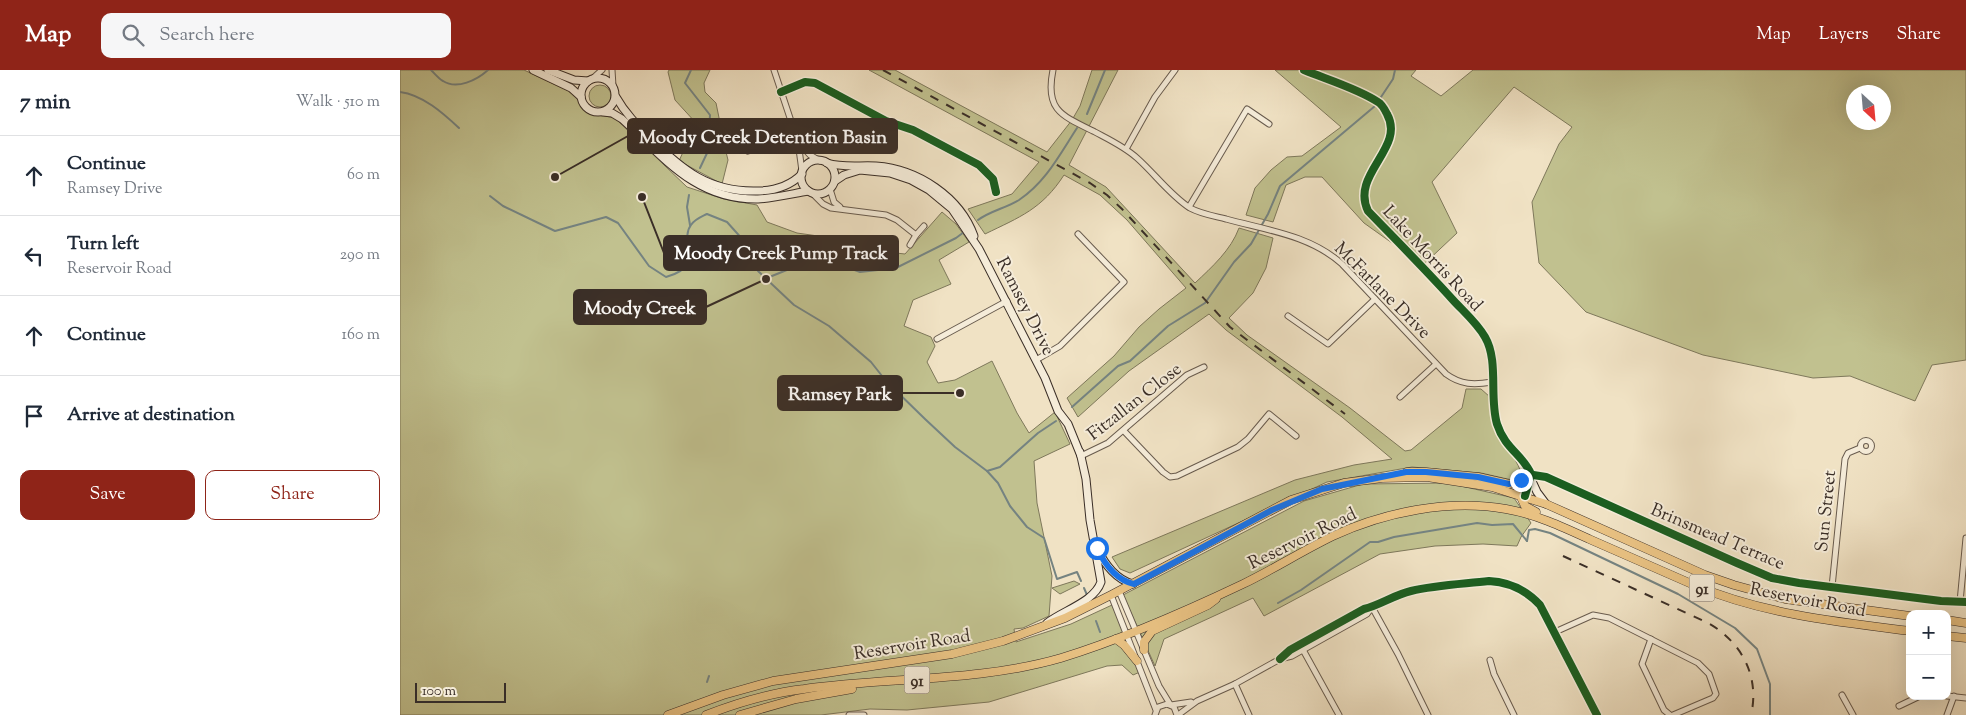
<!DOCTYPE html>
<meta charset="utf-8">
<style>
:root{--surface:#fff;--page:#f6f6f7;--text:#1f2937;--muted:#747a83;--line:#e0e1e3;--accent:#8f2418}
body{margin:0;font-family:"Sorts Mill Goudy",serif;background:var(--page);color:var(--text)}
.controls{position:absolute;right:15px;bottom:15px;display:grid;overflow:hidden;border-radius:10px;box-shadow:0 5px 20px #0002}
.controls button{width:45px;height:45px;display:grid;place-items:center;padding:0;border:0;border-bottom:1px solid var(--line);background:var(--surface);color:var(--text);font:25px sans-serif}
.compass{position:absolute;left:1446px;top:15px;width:45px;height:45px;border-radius:50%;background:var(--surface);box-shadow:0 5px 20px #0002;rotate:154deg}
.scale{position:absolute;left:15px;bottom:12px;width:91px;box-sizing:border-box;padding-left:5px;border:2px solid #3a2e27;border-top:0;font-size:14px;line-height:18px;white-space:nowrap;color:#3a2e27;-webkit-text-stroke:4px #f5ecd9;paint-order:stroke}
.stop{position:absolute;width:15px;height:15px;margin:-11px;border:4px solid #1a73e8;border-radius:50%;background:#fff}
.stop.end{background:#1a73e8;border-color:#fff;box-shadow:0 1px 5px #0008}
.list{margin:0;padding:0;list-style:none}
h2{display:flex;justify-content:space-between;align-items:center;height:65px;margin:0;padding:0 20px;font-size:21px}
h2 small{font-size:16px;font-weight:400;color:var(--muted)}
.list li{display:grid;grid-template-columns:32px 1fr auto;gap:15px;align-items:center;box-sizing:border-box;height:80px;padding:0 20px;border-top:1px solid var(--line)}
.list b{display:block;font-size:19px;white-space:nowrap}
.list p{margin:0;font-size:16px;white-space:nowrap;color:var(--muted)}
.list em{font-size:16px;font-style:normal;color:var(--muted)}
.actions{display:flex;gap:10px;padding:15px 20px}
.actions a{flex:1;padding:11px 0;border:1px solid var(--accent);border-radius:10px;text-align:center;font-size:18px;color:var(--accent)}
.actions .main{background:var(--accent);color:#fff}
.icon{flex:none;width:28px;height:28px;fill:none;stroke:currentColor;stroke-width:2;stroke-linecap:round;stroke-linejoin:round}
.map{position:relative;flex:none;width:1566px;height:645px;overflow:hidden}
header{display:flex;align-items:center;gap:30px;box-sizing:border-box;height:70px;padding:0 25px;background:var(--accent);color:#fff}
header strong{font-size:24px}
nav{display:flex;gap:28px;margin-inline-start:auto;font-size:18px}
.search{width:350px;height:45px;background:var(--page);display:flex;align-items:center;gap:12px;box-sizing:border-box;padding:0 18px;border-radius:10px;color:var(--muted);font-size:19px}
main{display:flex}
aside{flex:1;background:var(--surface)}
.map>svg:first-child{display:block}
</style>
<header>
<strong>Map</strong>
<div class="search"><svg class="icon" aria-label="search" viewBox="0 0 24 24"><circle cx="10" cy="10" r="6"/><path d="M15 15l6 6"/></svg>Search here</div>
<nav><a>Map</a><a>Layers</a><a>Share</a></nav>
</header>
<main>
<aside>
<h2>7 min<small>Walk · 510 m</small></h2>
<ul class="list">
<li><svg class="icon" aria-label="ahead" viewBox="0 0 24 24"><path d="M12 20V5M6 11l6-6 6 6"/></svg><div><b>Continue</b><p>Ramsey Drive</p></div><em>60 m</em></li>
<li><svg class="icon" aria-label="left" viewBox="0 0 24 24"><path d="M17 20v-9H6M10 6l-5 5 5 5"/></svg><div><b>Turn left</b><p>Reservoir Road</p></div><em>290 m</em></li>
<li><svg class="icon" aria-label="ahead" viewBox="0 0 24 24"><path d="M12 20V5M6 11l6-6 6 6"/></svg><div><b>Continue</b></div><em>160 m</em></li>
<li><svg class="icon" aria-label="arrive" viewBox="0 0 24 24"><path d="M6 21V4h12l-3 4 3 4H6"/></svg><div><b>Arrive at destination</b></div></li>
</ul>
<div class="actions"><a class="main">Save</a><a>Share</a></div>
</aside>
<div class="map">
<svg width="1566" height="645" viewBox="0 0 1566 645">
<rect width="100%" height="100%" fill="#f0e2c4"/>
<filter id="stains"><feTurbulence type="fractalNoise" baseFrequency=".004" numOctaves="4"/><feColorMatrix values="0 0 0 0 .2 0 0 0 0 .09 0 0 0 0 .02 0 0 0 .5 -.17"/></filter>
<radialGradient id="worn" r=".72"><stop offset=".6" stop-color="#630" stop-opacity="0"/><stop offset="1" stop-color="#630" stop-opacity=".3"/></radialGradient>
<g fill="#c1c18f" stroke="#7e785b" fill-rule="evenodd">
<path d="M0,0H124L173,23L190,43L215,48L287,117L324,129L357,135L367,152L397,163L425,167L478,181L505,184L542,142L556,154L569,172L539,190L551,214L513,230L504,256L531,267L535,276L527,292L538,313L555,310L592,291L617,343L629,363L655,342L670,374L634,391L637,433L652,506L649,546L623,558L614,559L616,572L671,554L712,535L740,602L733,605L722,595L707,596L589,632L507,640L470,639L421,645H0Z"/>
<path d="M269,0H310L304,13L305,22L316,33L326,82L328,90L322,114L279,91L296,53L275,30L268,2Z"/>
<path d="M469,0H495L647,82L672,50L680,36L692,0H718L669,95L706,117L795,213C812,197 831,180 839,158L873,168L866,198L853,223L829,248L847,265L950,338L1005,381L1011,380L1062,338L1066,319H1081L1090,327C1091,334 1090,343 1093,350C1100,369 1114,384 1121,402L1112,410L1081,403L1012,397L927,412L730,503L720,499L712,487L895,410L954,395L992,389L942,347L826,260L809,244L729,301L678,347L667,328L714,286L739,257L759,239L786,218L727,150L700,125L664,105C642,139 620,147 585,164L568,139L612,124L639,92Z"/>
<path d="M875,0H1016L1011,6L1041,26L1073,0H1566V290L1532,295L1515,331L1450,306L1413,308L1303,285L1186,242L1139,193L1132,132L1159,74L1172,57L1114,17L1032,112L1057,163L1023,195L964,153L922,107H905L886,115L873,152L846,145L855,118L871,100L887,87L902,86L941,57ZM1454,22H1484V52H1454Z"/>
<circle cx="200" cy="26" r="11"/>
<path d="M1048,413L1114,428L1131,453L1121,467L1117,476L1083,474L1035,476L980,484L864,546L853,528L764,569L755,596L723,525L904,431L963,414Z"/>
<path d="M674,511L680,514L660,524L652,518Z"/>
</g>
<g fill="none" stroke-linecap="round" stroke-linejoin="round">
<g stroke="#758381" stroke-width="2">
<path d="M31,0C35,4 39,9 43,11C57,20 77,10 88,0"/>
<path d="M291,0L285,13L310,45L308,81L300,98"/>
<path d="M0,22C23,25 43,43 59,58"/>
<path d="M981,27L993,9L995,0"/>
<path d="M687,44L705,0"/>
<path d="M289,125L287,137L290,155"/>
<path d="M90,126L103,136L155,161L206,147L218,153L249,196L266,207C307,196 278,172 291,155C295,149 301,147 307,144L327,152L361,190L358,201L394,235L429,256L471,292L486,311L525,349L555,377L587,401L600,397L638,363L656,351"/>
<path d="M578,150C590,141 606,138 619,130C646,112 660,84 677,58"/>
<path d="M367,208L419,187L460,202L496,198L556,168L564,162"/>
<path d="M672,337L718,296L730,291L768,256L805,233L834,192L851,174L868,144L880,116L975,36"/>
<path d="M587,401L598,413L610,436L627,457L644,468L657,509L677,502L681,511"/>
<path d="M1127,471L1129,460L1135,459L1150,463L1278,524L1335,558L1357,579L1370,614V645"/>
<path d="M684,518L687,525"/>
<path d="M878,533L901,520L970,472H978L994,467L1077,453L1092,455L1113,454L1127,471"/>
<path d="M696,551L700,562"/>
<path d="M307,612L309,606"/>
</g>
<defs>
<g id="street">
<path d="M212,0L213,16"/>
<path d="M374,0L398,72L402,101"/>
<path d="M653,0C645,39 660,45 693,61"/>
<path d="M193,8L202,0"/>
<path d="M381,22L405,12L415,13L486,51L513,60L579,95L593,109L596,122"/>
<path d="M695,62C710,70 725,77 737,88C755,104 770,125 790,138C801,144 814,146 826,149C866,160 910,165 942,194L1046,304C1061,315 1074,315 1092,312"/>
<path d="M343,70L348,81"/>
<path d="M400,74L410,85L420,91"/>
<path d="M329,75L390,52"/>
<path d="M726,79L755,27L775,0"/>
<path d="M430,119L434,132L440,137"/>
<path d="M412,123L423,134L431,138L486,145L497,150L516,165L524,156"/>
<path d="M789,137L847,39L869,54"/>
<path d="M510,175L516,165"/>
<path d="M888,246L928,274L975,229"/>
<path d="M537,269L607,231"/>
<path d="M636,290L660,276L724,212L678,164"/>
<path d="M1000,327L1036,294"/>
<path d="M724,361L763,402L770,407L777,406L838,377L848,369L869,344L896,366"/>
<circle cx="1466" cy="376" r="5.5"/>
<path d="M681,386L708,373L787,305L804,297"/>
<path d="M1127,404L1146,407L1337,493L1372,508L1399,513L1541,531L1566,532"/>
<path d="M1432,517L1445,389L1448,383L1460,378"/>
<path d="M719,521L759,616L770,634"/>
<path d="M711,525L756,640"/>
<path d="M1560,532L1566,468"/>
<path d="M972,537L998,584L1028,645"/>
<path d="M1155,562L1193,545L1209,548L1298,593L1309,604L1316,624L1313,628L1273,645"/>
<path d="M1251,569L1242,594L1264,640L1270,645"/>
<path d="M902,578L939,645"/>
<path d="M880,589L890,580L964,539C980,535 994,525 1011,521C1036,515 1063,514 1089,511C1110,512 1126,520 1140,535L1197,645"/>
<path d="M1090,590L1094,604L1114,645"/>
<path d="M835,614L849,645"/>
<path d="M1442,625L1453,645"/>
<path d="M1547,626L1566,628"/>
<path d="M771,635L791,632"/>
<path d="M1499,636L1520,626"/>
<path d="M449,645H464"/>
<path d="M755,645L758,637L767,634L774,637L777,645"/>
<path d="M778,645L797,631L835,614L880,589L892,586L967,544L972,537"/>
<path d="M1547,645L1554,626"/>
</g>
<g id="secondary">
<path d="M133,0L171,18L181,27"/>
<path d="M148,0L174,10L188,11"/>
<path d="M904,0C926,9 959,19 978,32C982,34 985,40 987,44C1006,78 950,104 968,141C996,170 1025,199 1053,230C1063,241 1077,253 1085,267C1099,291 1089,327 1097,354C1105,379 1123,385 1131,404L1125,426"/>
<circle cx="198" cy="25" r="17"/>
<path d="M216,27C225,43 237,55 250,68C282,100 309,122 356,121C374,121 389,117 402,104"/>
<path d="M203,42L212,43L222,49C264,87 295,130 358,129C375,128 391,124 408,121"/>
<circle cx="418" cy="107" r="17"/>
<path d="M427,93C443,98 460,95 476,96C518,99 560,127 574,166"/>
<path d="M435,111L444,105L460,100L490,103L511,110L529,120L552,139L579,179L645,308L658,341L668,354L681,386"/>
<path d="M1131,409L1137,422L1146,434"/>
<path d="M1120,425L1127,407"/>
<path d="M698,480C705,495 717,510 733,514"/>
<path d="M647,553C664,540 694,532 701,512L690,450L686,409L680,382"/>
</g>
<g id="primary">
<path d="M1007,402H1026L1078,407L1109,414L1119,412L1127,407"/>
<path d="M1120,425L1125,436L1136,442"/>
<path d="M1547,550L1566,553"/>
<path d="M1547,566L1566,568"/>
<path d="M716,569L724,575L737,591"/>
<path d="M744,580V572L752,561L808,535L816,529"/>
<path d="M268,645L323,625L373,611L552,584L603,571L665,548L711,525L891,430L944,413L982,408L1027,407L1092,417L1146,434L1305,505L1334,515L1385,529L1510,546"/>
<path d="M306,645C337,633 370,623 404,619C489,607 578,612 661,588C723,569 784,542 843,514C874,499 902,481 933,466C984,442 1049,429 1106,439C1135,444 1163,457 1189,469C1224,484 1259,500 1294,515C1363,544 1436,552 1510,561"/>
<path d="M340,645L396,629L452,619"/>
</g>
</defs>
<use href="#street" stroke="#685b4e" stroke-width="7"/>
<use href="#secondary" stroke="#3a2e27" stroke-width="9"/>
<use href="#primary" stroke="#3a2e27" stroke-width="9"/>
<use href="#street" stroke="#f5ecd9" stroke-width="5"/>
<use href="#secondary" stroke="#f5ecd9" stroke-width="7"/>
<use href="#primary" stroke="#e8c182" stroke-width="8"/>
<g stroke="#3a2e27" stroke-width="2" stroke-dasharray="9 9" stroke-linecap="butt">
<path d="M483,0L690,113L707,125L722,139L830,257L945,344"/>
<path d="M1163,486L1308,553C1342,572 1360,607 1351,645"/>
</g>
<defs>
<g id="cycleway">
<path d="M904,0C926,9 959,19 978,32C982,34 985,40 987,44C1006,78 950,104 968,141C996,170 1025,199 1053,230C1063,241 1077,253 1085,267C1099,291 1089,327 1097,354C1105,379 1123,385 1131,404L1125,426"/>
<path d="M381,22L405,12L415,13L486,51L513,60L579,95L593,109L596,122"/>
<path d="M1127,404L1146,407L1337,493L1372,508L1399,513L1541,531L1566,532"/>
<path d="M880,589L890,580L964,539C980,535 994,525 1011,521C1036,515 1063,514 1089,511C1110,512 1126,520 1140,535L1197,645"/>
</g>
</defs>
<use href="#cycleway" stroke="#f5ecd9" stroke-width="11"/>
<use href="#cycleway" stroke="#1b5e20" stroke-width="8"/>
</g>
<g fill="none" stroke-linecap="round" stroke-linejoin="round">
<path stroke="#1a73e8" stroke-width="6" d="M697,478C704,493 716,510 734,514L872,440L922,419L1006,402H1026L1078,407L1109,414L1121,410"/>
</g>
<g text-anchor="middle" stroke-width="4" stroke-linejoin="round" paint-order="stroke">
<g fill="#f5ecd9" stroke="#72675c" stroke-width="1">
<rect x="1289.5" y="504.5" width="25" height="27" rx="4"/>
<rect x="504.5" y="596.5" width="25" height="27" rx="4"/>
</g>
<g font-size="16" font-weight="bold" fill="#3a2e27">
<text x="1302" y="524">91</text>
<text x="517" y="616">91</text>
</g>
<g font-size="18" fill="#3a2e27" stroke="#f5ecd9">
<text transform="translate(1033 188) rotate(47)" y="6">Lake Morris Road</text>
<text transform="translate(983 220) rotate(45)" y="6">McFarlane Drive</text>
<text transform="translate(626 236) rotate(63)" y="6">Ramsey Drive</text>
<text transform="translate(734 331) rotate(-38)" y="6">Fitzallan Close</text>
<text transform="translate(1425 441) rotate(-84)" y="6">Sun Street</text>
<text transform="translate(1318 466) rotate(23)" y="6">Brinsmead Terrace</text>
<text transform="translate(902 468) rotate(-26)" y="6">Reservoir Road</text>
<text transform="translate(1408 529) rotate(11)" y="6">Reservoir Road</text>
<text transform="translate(512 574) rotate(-9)" y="6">Reservoir Road</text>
</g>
</g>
<path fill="none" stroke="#3a2e27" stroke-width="2" d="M155 107L228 66M242 127L264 183M366 209L306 237M560 323L502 323"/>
<g fill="#3a2e27" stroke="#f5ecd9" stroke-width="2">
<circle cx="155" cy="107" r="5"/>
<circle cx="242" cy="127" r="5"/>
<circle cx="366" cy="209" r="5"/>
<circle cx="560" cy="323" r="5"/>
</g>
<g fill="#3a2e27" stroke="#3a2e27" stroke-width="2">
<rect x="228" y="49" width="269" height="34" rx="5"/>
<rect x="264" y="166" width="234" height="34" rx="5"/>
<rect x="174" y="220" width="132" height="34" rx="5"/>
<rect x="378" y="306" width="124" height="34" rx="5"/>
</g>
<g font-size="19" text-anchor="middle" font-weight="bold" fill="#fff">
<text x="363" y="73">Moody Creek Detention Basin</text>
<text x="381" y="189">Moody Creek Pump Track</text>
<text x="240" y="244">Moody Creek</text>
<text x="440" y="330">Ramsey Park</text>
</g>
<rect width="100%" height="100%" filter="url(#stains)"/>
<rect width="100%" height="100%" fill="url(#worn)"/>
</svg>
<div class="controls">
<button>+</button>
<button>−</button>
</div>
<svg class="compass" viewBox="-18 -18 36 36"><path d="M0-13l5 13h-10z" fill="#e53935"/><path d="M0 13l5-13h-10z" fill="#747a83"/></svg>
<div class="scale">100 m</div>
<div class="stop" style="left:697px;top:478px"></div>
<div class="stop end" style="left:1121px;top:410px"></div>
</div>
</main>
